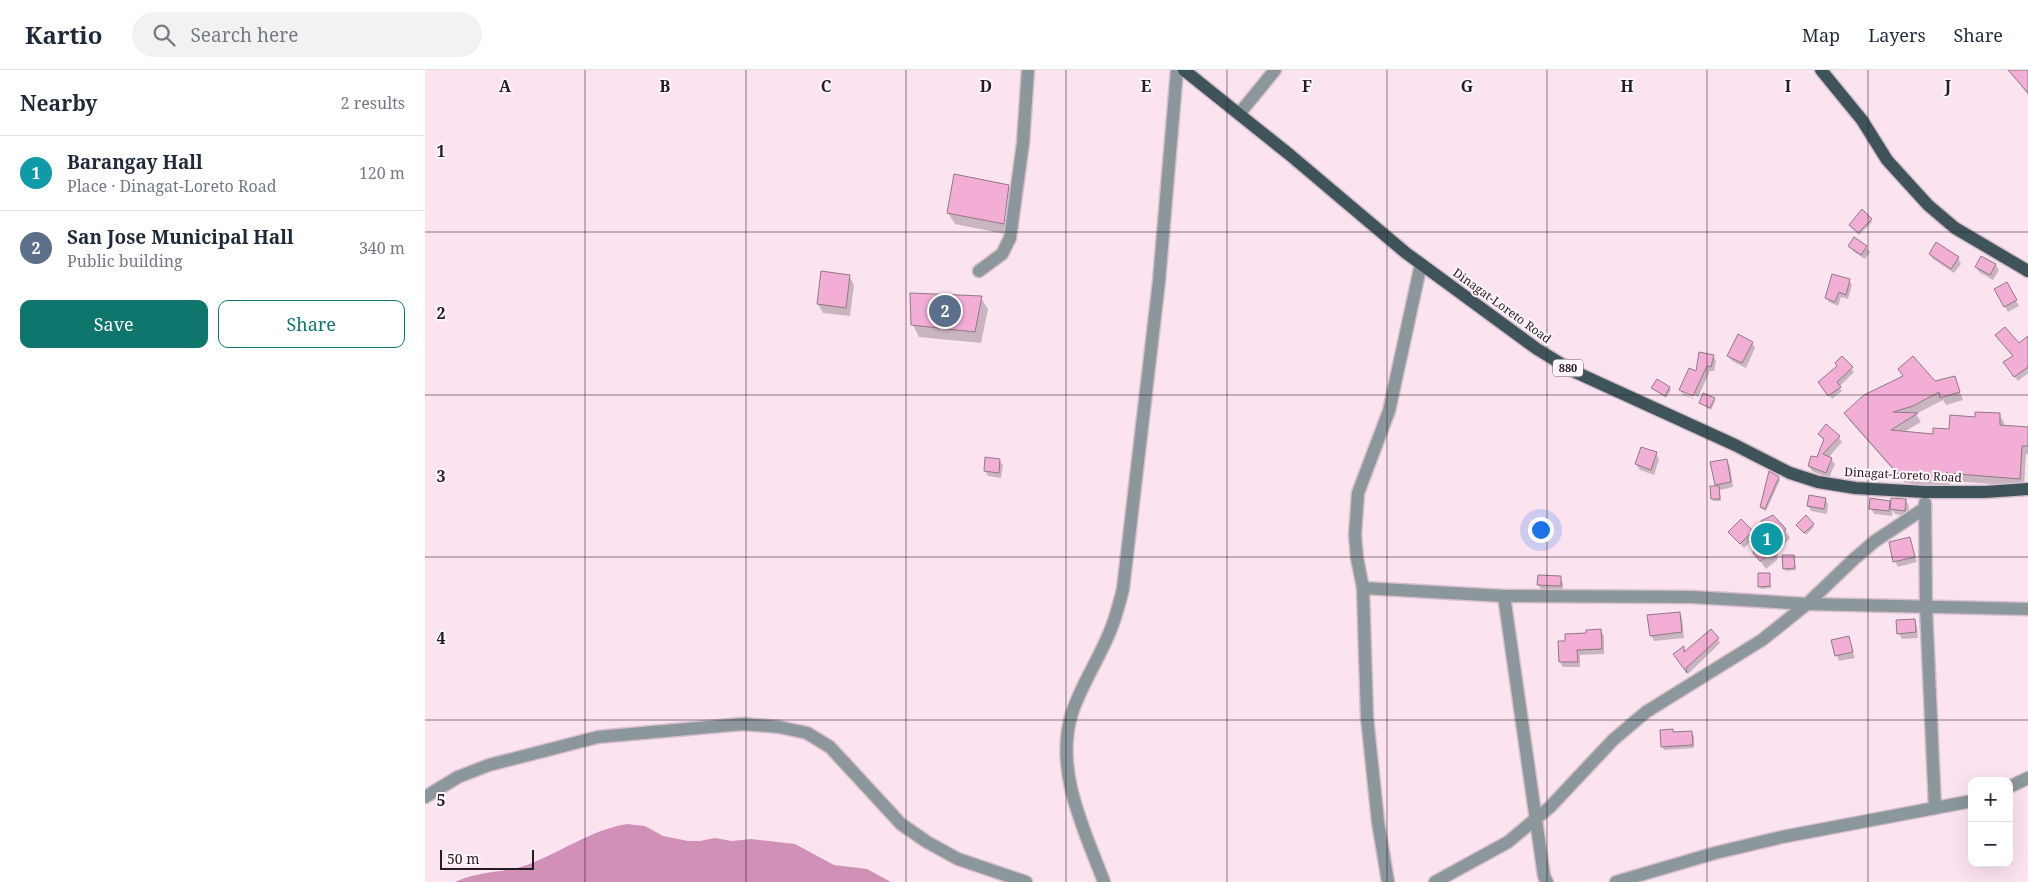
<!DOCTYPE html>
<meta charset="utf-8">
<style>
:root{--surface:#fff;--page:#f2f2f3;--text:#1f2937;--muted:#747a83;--line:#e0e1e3;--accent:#0f766e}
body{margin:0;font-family:"Noto Serif",serif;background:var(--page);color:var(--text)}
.controls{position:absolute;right:15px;bottom:15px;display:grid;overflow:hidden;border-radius:10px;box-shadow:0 5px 20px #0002}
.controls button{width:45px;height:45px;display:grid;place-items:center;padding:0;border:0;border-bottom:1px solid var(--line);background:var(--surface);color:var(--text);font:25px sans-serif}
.scale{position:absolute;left:15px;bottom:12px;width:94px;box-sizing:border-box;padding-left:5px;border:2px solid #241c20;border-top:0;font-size:14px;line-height:18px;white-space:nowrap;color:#241c20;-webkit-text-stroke:4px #fff5fa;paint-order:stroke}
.you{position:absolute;left:1115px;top:459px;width:18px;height:18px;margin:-12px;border:4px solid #fff;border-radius:50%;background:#1a73e8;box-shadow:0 0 0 8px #1a73e833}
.badge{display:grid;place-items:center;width:32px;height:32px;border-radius:50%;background:var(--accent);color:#fff;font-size:16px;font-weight:700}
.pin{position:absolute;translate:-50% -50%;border:2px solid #fff;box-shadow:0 1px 5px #0006}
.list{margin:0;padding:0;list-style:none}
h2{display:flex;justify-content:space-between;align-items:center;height:65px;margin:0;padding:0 20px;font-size:21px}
h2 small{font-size:16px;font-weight:400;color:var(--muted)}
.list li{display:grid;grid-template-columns:32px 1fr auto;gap:15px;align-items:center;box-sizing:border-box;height:75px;padding:0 20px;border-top:1px solid var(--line)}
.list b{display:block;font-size:19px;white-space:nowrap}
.list p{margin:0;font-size:16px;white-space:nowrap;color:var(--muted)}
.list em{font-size:16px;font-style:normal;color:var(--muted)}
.actions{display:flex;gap:10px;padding:15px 20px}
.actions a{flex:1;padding:11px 0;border:1px solid var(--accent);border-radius:10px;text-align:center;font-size:18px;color:var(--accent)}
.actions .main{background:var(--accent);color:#fff}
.icon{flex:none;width:28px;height:28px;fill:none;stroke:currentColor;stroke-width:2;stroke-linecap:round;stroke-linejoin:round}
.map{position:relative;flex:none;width:1603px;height:812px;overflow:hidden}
header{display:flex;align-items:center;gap:30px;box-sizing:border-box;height:70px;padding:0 25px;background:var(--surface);border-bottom:1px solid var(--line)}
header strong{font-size:24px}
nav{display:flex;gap:28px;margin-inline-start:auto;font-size:18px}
.search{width:350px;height:45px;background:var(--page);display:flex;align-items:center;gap:12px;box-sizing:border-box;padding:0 18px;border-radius:28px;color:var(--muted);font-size:19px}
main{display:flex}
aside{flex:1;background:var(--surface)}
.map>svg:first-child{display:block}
</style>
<header>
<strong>Kartio</strong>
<div class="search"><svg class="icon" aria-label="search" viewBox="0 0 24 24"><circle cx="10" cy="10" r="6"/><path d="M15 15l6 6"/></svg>Search here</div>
<nav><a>Map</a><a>Layers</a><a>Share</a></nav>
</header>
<main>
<aside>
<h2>Nearby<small>2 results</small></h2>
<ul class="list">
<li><span class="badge" style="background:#0f9aa8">1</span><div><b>Barangay Hall</b><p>Place · Dinagat-Loreto Road</p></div><em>120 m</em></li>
<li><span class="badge" style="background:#5c6f8a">2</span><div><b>San Jose Municipal Hall</b><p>Public building</p></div><em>340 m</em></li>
</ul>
<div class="actions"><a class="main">Save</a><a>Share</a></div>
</aside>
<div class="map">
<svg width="1603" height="812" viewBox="0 0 1603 812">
<rect width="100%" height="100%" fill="#fce3f0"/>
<path fill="#d190b6" d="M202,754L220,756L238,766L263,771H275L290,768L307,771L326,769L370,774L409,795L442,799L466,812H30C53,801 78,803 102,795C136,782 166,760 202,754Z"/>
<g fill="#0003">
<path d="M1590,0H1603V25L1587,3Z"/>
<path d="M583,116L590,127L585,165L530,154L523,143Z"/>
<path d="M1437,140L1447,152L1434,165L1426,155Z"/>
<path d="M1424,176L1441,177L1445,182L1440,189L1428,181Z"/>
<path d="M1505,184L1533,188L1536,194L1529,203L1508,189Z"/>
<path d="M1571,195L1574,200L1568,210L1554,202L1551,197Z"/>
<path d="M424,206L429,215L425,246L398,243L393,234Z"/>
<path d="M1424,210L1427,215L1423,229L1416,227L1413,236L1404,232L1401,227Z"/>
<path d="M1581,214L1594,236L1583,242L1571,220Z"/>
<path d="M556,228L563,239L556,273L494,267L488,255Z"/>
<path d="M1603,268V303L1593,311L1583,298L1588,287L1575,270L1593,275Z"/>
<path d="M1327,273L1330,278L1321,298L1307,291L1303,286Z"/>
<path d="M1288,286L1291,291L1289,301H1285L1273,327L1258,320V323L1271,330L1258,325L1256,320Z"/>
<path d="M1417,288L1429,302L1414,317L1417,321L1407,329L1397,315L1413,297Z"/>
<path d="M1529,307L1538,330L1521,335L1518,330L1491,344L1496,352L1479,362L1509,365L1526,360L1551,348L1574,345L1579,352V356L1603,358V384H1601L1599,416L1525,411V418L1513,419L1479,412L1425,351L1421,343Z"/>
<path d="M1228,318H1244L1246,320L1241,328Z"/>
<path d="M1289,329L1290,331L1286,340L1275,333Z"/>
<path d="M1395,364L1414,367L1417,372L1403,388L1406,389L1410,394L1404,408L1387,401L1384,396L1392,389L1399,371Z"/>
<path d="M1231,383L1234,389L1229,405L1215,400L1211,394Z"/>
<path d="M574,390L578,395L576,408L563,406L560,401Z"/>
<path d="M1302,391L1305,396L1308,417L1295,420L1296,431H1288L1286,418L1292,417L1291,414Z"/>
<path d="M1353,408L1355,410L1341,441L1337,439L1336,437Z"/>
<path d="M1400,429L1403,434L1402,444L1386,441L1383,436Z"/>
<path d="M1481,430L1484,436L1483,446L1470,444L1468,440L1467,446L1449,444L1446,438L1465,432L1467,436Z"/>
<path d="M1388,455L1389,457L1381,465L1374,457Z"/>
<path d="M1360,460L1365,468L1354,480L1352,490L1341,499L1329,483Z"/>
<path d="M1305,462H1327L1330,467L1319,478Z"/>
<path d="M1485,469L1492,492L1473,497L1470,491Z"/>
<path d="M1369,486L1371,500L1361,501L1359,499Z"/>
<path d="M1344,504L1346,518L1336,519L1334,516Z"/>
<path d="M1135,507L1138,513V521L1117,520L1113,515Z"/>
<path d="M1254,543L1257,548L1259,568L1229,571L1226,565Z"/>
<path d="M1489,550L1492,556L1493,568L1477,569L1474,564Z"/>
<path d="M1176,561L1179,566V584L1155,585V597H1138L1135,592L1162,565Z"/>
<path d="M1423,568L1430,588L1414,591L1407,571Z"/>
<path d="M1293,569L1295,573L1263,604L1252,589L1258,577L1261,582Z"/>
<path d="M1266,662L1269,666V678L1239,680L1237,676Z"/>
</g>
<g fill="#f2aed5" stroke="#8f7985">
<path d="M1583,0H1603V23Z"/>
<path d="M529,104L584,115L579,154L522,143Z"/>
<path d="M1437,139L1447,149L1433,163L1424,155Z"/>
<path d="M1429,167L1442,176L1436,185L1423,176Z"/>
<path d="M1511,172L1534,187L1526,199L1504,184Z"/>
<path d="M1556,186L1571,194L1565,205L1550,197Z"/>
<path d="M396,201L425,205L421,238L392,234Z"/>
<path d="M1407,204L1425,209L1421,225L1414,222L1410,232L1400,228Z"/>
<path d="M1582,212L1592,230L1579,237L1569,219Z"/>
<path d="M485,223L557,226L550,262L486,255Z"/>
<path d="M1580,257L1594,273L1603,266V297L1589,307L1578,292L1588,286L1570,265Z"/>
<path d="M1313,264L1328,272L1317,293L1302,286Z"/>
<path d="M1274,282L1289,285L1286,297L1282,296L1268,326L1254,320L1264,298L1271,301Z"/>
<path d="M1417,286L1428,297L1412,312L1416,317L1403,326L1393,312L1412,296L1410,293Z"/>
<path d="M1488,286L1510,311L1530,306L1535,322L1515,328L1514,322L1488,336L1468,342L1493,343L1466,360L1508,364V358L1524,359L1525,345L1550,347V342L1575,343V355L1603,357V376H1597L1595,409L1521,403V411H1508L1473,404L1419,343L1439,325L1478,306L1473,299Z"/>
<path d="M1232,309L1245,317L1240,326L1226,318Z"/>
<path d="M1278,323L1290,328L1285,338L1274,333Z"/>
<path d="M1401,354L1415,366L1398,384L1407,388L1401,403L1383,396L1386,386L1392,387L1399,369L1393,364Z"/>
<path d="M1216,377L1232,382L1226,400L1210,394Z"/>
<path d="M560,387L575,389L574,403L559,401Z"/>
<path d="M1302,389L1306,412L1290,415L1285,392Z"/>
<path d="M1344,401L1354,407L1340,439L1335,437Z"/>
<path d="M1285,416H1294L1295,429H1286Z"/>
<path d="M1384,425L1401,428L1399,439L1382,436Z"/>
<path d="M1445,428L1465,431L1464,441L1444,439Z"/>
<path d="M1466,428L1481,429L1480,441L1465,439Z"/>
<path d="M1348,445L1361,459L1349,472L1348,481L1335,491L1328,483L1336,451Z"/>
<path d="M1381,445L1389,454L1379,463L1371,455Z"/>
<path d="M1316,449L1328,461L1315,474L1303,462Z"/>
<path d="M1485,467L1490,487L1468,492L1464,472Z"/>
<path d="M1357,485H1369L1370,498L1358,499Z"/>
<path d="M1333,503H1345V516L1333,517Z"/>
<path d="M1113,505L1136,506V516L1112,515Z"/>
<path d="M1255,542L1257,562L1225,566L1222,545Z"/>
<path d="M1490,549L1491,562L1472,564L1471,550Z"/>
<path d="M1176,559L1177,579L1152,580L1153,592H1134L1133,571H1140V564L1161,563V560Z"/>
<path d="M1286,559L1294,568L1261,598L1262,603L1248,584L1259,576V582Z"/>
<path d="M1424,566L1428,582L1410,586L1406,570Z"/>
<path d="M1248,659V662L1267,661L1268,675L1236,677L1235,660Z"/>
</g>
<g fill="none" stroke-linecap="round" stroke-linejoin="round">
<defs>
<g id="minor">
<path d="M814,44L850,0"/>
<path d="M554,201L577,184L585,168L598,73L603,0"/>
<path d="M1500,433L1501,537L1510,738"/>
<path d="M938,518L932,488L930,465L933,423L964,341L996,194"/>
<path d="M1079,526L1267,527L1382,534L1603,539"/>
<path d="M1584,717L1603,708"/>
<path d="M0,727L33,707L64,695L173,667L318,654L354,657L382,663L405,677L476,754L502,772L533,789L601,812"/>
<path d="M679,812C659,759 629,700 647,643C656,616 672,592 683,566C690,551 694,535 698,519L734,211L752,0"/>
<path d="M963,812L953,752L942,647L938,518L1079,526L1119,806L1122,812"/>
<path d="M1010,812L1083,772L1125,737L1188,670L1221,642L1337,570L1382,534L1429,489L1450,471L1500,438"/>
<path d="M1191,812L1290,783L1357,767L1547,731"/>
</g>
<g id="primary">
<path d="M759,0L865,85L981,183L1112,279L1148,301L1310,375L1365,403L1393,412L1430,418L1500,422H1560L1603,419"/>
<path d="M1396,0L1437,50L1462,90L1503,135L1530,158L1603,201"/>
</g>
</defs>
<use href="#minor" stroke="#d5bfcb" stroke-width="15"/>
<use href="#primary" stroke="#d5bfcb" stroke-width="15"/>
<use href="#minor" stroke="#8c979b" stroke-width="12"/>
<use href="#primary" stroke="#3f545a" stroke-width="12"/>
</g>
<path fill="none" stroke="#241c20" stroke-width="1" stroke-opacity="0.55" d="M160,0V812M321,0V812M481,0V812M641,0V812M802,0V812M962,0V812M1122,0V812M1282,0V812M1443,0V812M0,162H1603M0,325H1603M0,487H1603M0,650H1603"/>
<g text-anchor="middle" stroke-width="4" stroke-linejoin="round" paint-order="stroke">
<rect fill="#fff5fa" stroke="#665d61" stroke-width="1" x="1128" y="289.5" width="30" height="17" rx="4"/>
<g font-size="11" font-weight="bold" fill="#241c20">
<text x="1143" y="302">880</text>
</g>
<g font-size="12" fill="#241c20" stroke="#fff5fa">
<text transform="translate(1077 236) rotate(36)" y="4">Dinagat-Loreto Road</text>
<text transform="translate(1478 405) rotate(3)" y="4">Dinagat-Loreto Road</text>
</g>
</g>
<g font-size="16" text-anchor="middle" font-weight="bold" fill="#241c20" stroke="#fff5fa" stroke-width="4" stroke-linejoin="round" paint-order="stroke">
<text x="80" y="22">A</text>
<text x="240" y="22">B</text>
<text x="401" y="22">C</text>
<text x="561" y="22">D</text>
<text x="721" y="22">E</text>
<text x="882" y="22">F</text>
<text x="1042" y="22">G</text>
<text x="1202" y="22">H</text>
<text x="1363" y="22">I</text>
<text x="1523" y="22">J</text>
<text x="16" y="87">1</text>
<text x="16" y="249">2</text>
<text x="16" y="412">3</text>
<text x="16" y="574">4</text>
<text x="16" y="736">5</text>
</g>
</svg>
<div class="controls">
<button>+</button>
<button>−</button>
</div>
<div class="scale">50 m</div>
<div class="you"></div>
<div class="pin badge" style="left:1342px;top:469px;background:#0f9aa8">1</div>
<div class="pin badge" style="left:520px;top:241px;background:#5c6f8a">2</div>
</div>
</main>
